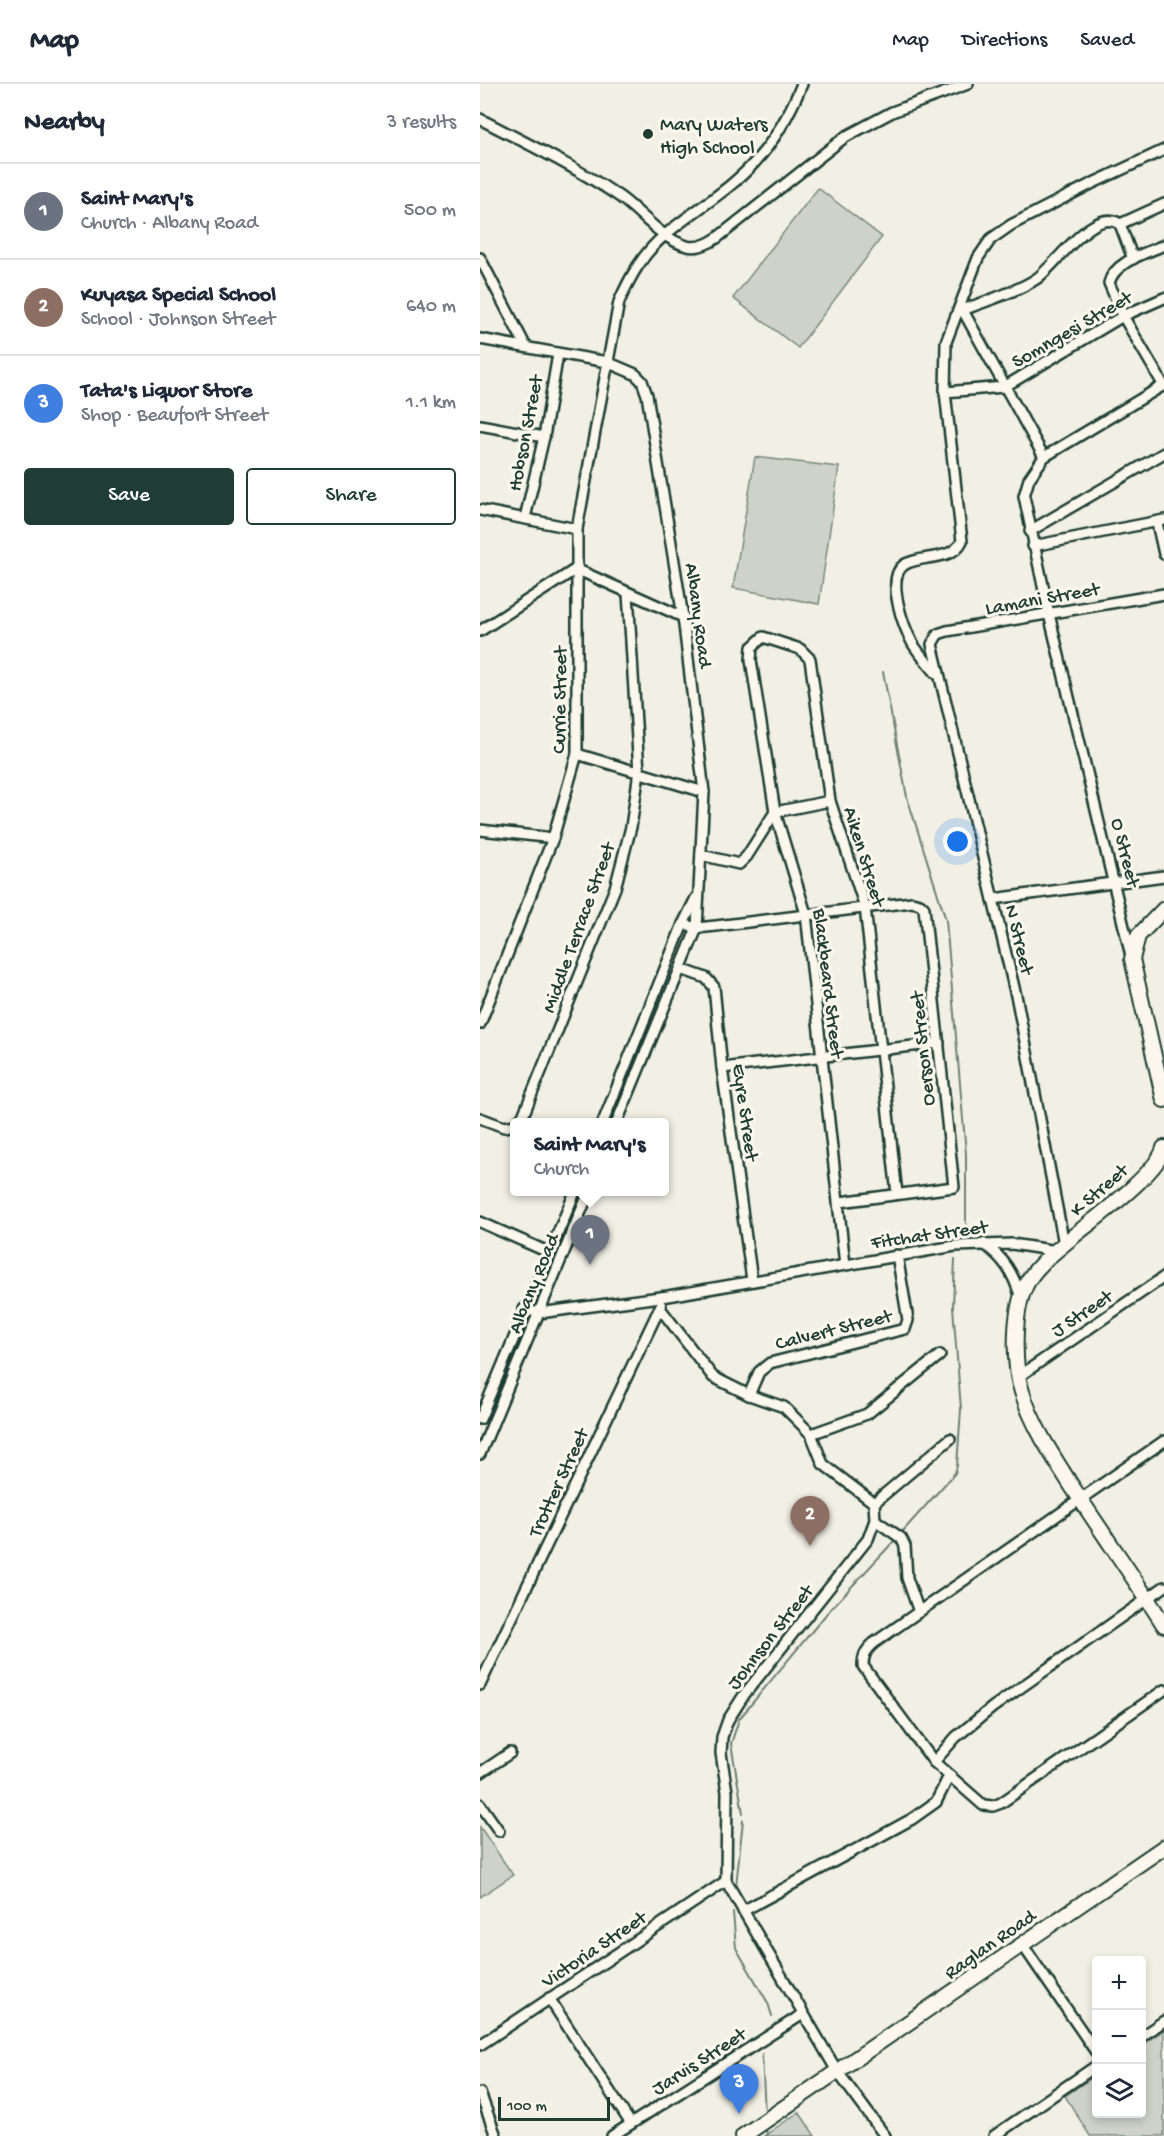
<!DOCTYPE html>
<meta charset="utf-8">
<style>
:root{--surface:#fff;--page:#f6f6f7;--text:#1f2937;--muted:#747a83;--line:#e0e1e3;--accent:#1f3d34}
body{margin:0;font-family:"Gochi Hand",sans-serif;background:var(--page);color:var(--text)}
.controls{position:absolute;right:18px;bottom:18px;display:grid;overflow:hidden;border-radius:6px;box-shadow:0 3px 9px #0003}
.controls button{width:54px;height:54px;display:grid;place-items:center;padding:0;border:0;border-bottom:2px solid var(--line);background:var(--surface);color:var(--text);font:30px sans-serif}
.scale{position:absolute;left:18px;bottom:15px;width:112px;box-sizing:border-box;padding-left:6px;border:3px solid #1f3d34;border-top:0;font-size:16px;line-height:21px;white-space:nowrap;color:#1f3d34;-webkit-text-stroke:4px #fbf7ec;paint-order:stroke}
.you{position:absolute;left:478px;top:758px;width:21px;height:21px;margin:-15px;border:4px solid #fff;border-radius:50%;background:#1a73e8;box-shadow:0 0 0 9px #1a73e833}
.badge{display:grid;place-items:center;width:39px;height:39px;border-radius:50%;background:var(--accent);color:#fff;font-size:20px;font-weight:700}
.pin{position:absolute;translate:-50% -50px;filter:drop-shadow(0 2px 3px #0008)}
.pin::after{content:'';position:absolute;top:32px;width:21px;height:18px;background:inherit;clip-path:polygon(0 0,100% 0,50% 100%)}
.popup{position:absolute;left:30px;top:1034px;width:159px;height:78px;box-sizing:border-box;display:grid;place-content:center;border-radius:6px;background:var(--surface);filter:drop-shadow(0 2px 4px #0005);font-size:20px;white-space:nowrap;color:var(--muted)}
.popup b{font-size:22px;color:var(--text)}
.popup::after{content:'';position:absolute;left:50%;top:100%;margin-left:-12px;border:12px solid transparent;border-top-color:var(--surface)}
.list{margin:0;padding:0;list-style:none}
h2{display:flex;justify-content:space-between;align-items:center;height:78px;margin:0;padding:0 24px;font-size:26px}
h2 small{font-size:20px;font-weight:400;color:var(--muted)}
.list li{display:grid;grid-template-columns:39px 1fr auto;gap:18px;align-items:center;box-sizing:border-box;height:96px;padding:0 24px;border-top:2px solid var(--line)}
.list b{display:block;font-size:22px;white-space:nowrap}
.list p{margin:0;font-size:20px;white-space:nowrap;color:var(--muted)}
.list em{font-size:20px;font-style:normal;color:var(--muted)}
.actions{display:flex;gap:12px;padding:18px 24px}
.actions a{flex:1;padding:14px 0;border:2px solid var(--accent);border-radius:6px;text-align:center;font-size:21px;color:var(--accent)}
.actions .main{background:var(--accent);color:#fff}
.icon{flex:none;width:33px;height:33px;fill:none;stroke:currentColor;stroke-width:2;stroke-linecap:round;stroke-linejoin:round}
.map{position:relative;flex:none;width:684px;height:2052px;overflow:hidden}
header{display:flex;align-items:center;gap:36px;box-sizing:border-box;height:84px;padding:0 30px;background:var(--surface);border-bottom:2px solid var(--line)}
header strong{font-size:28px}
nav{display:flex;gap:33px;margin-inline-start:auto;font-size:21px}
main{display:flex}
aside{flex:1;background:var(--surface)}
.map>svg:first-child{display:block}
</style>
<header>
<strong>Map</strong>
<nav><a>Map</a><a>Directions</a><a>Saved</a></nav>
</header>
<main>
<aside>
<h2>Nearby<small>3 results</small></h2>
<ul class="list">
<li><span class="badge" style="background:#6b7280">1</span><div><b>Saint Mary's</b><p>Church · Albany Road</p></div><em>500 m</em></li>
<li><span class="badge" style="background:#8d6e63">2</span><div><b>Kuyasa Special School</b><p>School · Johnson Street</p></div><em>640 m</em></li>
<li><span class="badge" style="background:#3f7fe0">3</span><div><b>Tata's Liquor Store</b><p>Shop · Beaufort Street</p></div><em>1.1 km</em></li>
</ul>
<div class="actions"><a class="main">Save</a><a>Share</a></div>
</aside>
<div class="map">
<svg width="684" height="2052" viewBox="0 0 684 2052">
<rect width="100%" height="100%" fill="#f2f0e5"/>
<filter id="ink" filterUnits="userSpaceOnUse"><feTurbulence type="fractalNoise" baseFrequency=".0167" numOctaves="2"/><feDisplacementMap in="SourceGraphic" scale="12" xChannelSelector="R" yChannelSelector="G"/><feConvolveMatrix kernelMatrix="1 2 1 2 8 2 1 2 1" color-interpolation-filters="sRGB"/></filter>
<g filter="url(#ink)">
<g fill="#cfd2c8" stroke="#77887e" stroke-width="1.5">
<path d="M338,104L402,153L318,264L253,214Z"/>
<path d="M275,373L359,383L339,520L253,504Z"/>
<path d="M0,1743L33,1791L0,1813Z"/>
<path d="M684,1946V2052H610L585,2012L616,1991V2030H662V1961Z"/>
<path d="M319,2028L335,2052H284Z"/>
</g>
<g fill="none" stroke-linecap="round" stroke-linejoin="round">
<g stroke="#6e7f75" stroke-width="2">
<path d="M403,588L427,713L466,836L486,1070V1146"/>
<path d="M423,1447L475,1389L477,1382L481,1325L473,1223L475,1175"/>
<path d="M263,1729L251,1660L259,1635L348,1528L415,1456"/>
<path d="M256,1802L263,1736"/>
<path d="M253,1828L256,1864L288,1919L292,1932"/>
<path d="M282,1970L285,2030"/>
<path d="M286,2044L287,2052"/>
</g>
<defs>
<g id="street">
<path d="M0,35C46,59 94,82 137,111C160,126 180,155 207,162C218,165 228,160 237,154L365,53L412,28L488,0"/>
<path d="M640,140L684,120"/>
<path d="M684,161C666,169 634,178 629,199L643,232L684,302"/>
<path d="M0,174L46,263"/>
<path d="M481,223L564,373"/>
<path d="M483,226C505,217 537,208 556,195C575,183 614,121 640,140L653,175"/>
<path d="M0,255L127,278L155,290L162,297L167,311L203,533L224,708L217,844L137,1038"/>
<path d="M465,308L466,258L498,174L511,155L531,141L611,100L684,66"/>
<path d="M0,341L64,353"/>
<path d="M0,426L97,445"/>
<path d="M45,434L64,353L78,270"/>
<path d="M677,439L684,470"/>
<path d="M550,447L684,369"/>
<path d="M553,462L684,436"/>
<path d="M0,547L96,485L203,533"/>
<path d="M456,589C449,580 439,570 433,560C424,544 405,494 424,481C441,470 472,478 482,457L465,308L524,303L643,232L684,214"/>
<path d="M97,670L224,708"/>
<path d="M0,746L73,754"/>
<path d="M221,771L259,780L267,772L295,728L350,717"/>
<path d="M513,815L684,792"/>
<path d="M203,840L217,844L236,842L432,818L440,820L444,824L474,1103L360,1118"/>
<path d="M651,872L569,530L544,412L549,395L564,373L684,301"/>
<path d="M201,885L226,894L234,903L242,984L272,1196"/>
<path d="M0,940L73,754L97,670V445L139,218C150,193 163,169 185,151C214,126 249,107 275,78C294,57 311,27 322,0"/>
<path d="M242,984L459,959"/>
<path d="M0,1034L24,1043L35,1041"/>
<path d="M38,1038L43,1032L135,804L151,743L159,688L148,509"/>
<path d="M123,1038L203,840L216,814"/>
<path d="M0,1138L68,1168"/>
<path d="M503,1159C525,1175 533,1189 541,1214"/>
<path d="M584,1160L537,916L452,560L458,550L467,547L684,510"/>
<path d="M365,1181L326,830L295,728L271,576L272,563L283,553L320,565L330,575L350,717L385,823L417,1110"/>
<path d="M180,1224L233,1293L269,1311L304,1323L331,1350L343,1380L394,1419L395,1436L388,1455L264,1611L248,1636L242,1653L241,1669L247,1708L246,1797L357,1987L405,2052"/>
<path d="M44,1225L59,1229L188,1212L475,1162L532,1160L577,1167"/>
<path d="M538,1293L684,1193"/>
<path d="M269,1311L279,1288L290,1279L425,1245L428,1236L417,1171"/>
<path d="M0,1335L95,1108"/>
<path d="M331,1350L387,1330L460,1271"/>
<path d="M684,1357L394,1559C386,1566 383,1571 383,1582L454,1678L503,1721L513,1722L521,1719L684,1606"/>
<path d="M0,1370L109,1108"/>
<path d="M394,1419L470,1355"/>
<path d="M395,1436L421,1454L425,1462L427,1494L439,1528"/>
<path d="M0,1601L181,1221"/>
<path d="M454,1678L476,1653L513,1623L684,1503"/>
<path d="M0,1689L30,1669"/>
<path d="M0,1720L19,1747"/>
<path d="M263,1827L432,1735L456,1718L469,1692"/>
<path d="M542,1860L616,1968"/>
<path d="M69,1914L151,2040"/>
<path d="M662,1952L684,1937"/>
<path d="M0,1961L246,1797"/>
<path d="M0,2009L16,2052"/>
<path d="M132,2052L323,1930"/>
<path d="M514,2052L616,1982"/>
</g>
<g id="secondary">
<path d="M684,825L658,852L652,875L684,1016"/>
<path d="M684,1064C678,1089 612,1137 590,1155C576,1167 554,1183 546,1201C533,1227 533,1281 542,1308C553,1343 574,1374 593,1404C623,1450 655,1495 684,1541"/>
<path d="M263,2052L684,1763"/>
</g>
</defs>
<use href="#street" stroke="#1f3d34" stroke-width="14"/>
<use href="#secondary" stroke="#1f3d34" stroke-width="18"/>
<use href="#street" stroke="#fbf7ec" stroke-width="9"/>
<use href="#secondary" stroke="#fbf7ec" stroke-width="14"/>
</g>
</g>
<circle fill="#1f3d34" stroke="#fbf7ec" stroke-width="2" cx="168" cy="50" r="6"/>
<g text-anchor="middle" stroke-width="6" stroke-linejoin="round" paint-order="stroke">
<g font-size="20" fill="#1f3d34" stroke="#fbf7ec" text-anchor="start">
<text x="180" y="46">Mary Waters<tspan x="180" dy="23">High School</tspan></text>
</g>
<g font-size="20" fill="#1f3d34" stroke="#fbf7ec">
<text transform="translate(591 244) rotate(-30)" y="7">Somngesi Street</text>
<text transform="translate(44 349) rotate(-79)" y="7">Hobson Street</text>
<text transform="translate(562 513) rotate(-10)" y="7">Lamani Street</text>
<text transform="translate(220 531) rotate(82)" y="7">Albany Road</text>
<text transform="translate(78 616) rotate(-89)" y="7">Currie Street</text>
<text transform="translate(647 768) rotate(76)" y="7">O Street</text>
<text transform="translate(386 772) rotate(73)" y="7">Aiken Street</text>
<text transform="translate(97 843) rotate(-70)" y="7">Middle Terrace Street</text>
<text transform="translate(541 855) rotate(76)" y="7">N Street</text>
<text transform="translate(350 899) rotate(83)" y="7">Blackbeard Street</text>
<text transform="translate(441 965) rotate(-96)" y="7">Oerson Street</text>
<text transform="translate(267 1028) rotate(82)" y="7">Eyre Street</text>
<text transform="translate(618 1105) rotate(-41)" y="7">K Street</text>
<text transform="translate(449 1149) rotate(-8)" y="7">Fitchat Street</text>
<text transform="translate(52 1199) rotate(-68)" y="7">Albany Road</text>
<text transform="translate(601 1228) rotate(-34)" y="7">J Street</text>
<text transform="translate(353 1244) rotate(-14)" y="7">Calvert Street</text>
<text transform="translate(77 1398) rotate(-65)" y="7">Trotter Street</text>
<text transform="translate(289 1552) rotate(-52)" y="7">Johnson Street</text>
<text transform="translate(509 1859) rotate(-35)" y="7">Raglan Road</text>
<text transform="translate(113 1864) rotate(-34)" y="7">Victoria Street</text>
<text transform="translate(218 1976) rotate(-33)" y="7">Jarvis Street</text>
</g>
</g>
</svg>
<div class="controls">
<button>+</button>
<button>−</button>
<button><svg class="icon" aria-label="layers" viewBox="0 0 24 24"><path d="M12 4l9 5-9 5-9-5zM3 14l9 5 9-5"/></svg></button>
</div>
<div class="scale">100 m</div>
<div class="you"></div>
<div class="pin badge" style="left:110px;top:1181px;background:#6b7280">1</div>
<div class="popup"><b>Saint Mary's</b>Church</div>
<div class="pin badge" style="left:330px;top:1462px;background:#8d6e63">2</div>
<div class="pin badge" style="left:259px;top:2030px;background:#3f7fe0">3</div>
</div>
</main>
